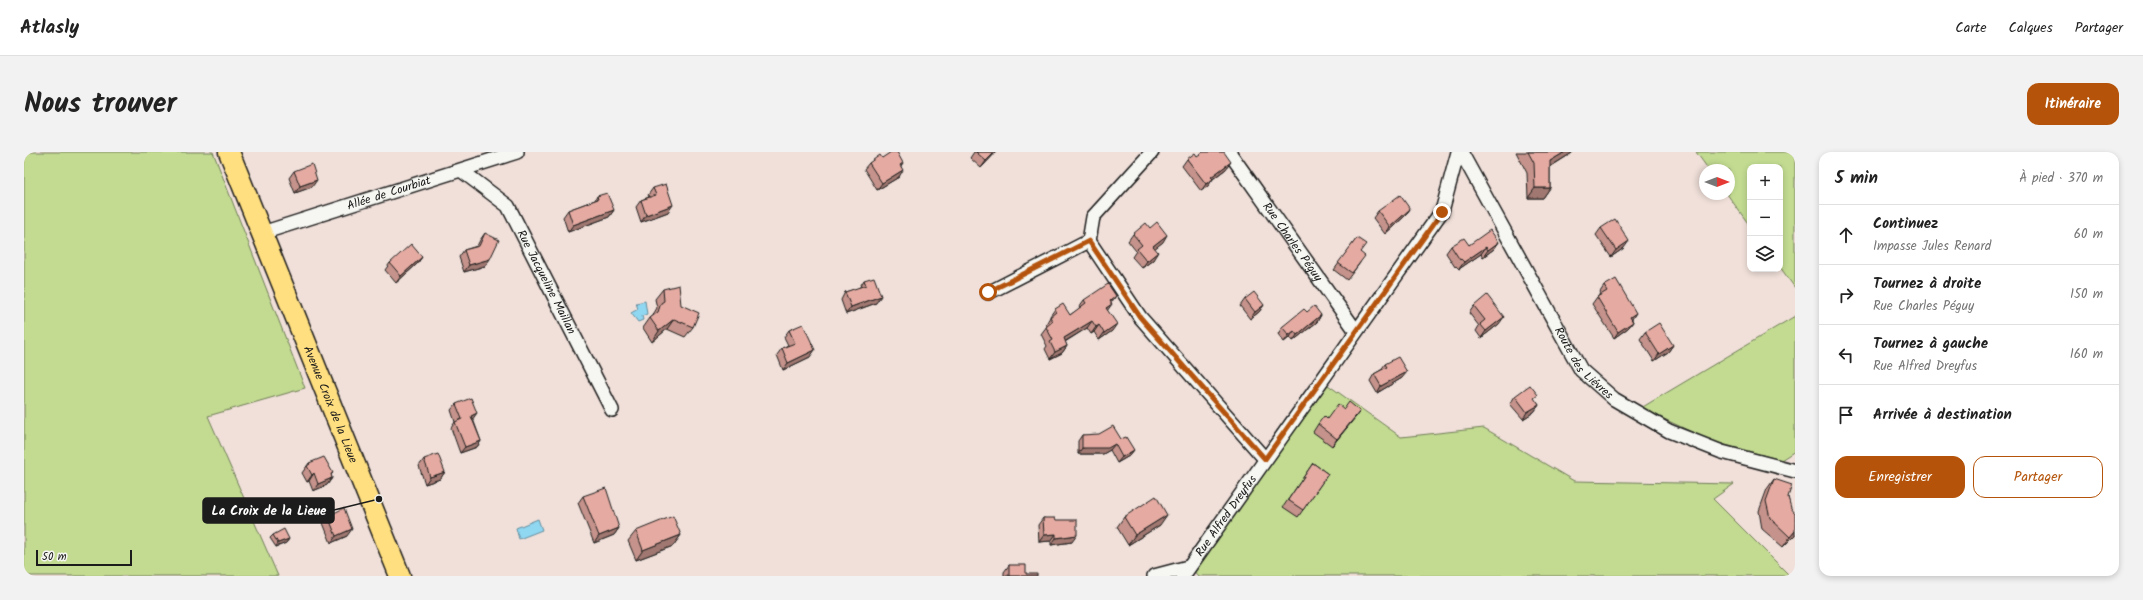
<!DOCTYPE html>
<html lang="fr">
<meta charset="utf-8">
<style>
:root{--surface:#fff;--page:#f2f2f2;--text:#222;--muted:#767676;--line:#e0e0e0;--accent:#b45309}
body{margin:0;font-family:Kalam,sans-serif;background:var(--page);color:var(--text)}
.controls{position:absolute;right:12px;top:12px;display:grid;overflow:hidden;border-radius:8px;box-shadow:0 2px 6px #0003}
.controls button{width:36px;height:36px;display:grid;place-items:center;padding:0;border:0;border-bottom:1px solid var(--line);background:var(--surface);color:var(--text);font:20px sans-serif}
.compass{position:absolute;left:1675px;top:12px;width:36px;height:36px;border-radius:50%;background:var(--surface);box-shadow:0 2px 6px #0003;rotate:90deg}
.scale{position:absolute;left:12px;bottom:10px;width:96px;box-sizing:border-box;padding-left:4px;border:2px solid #1c1c1c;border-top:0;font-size:11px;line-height:14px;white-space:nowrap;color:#1c1c1c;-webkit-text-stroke:3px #f6f6f2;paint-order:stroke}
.stop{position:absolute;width:12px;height:12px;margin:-9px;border:3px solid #b45309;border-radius:50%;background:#fff}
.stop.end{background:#b45309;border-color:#fff;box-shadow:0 1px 4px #0008}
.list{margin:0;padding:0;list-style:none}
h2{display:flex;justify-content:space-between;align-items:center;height:52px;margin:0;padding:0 16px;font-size:17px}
h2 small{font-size:13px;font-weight:400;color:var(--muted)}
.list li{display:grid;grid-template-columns:26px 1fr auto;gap:12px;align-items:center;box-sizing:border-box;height:60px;padding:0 16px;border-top:1px solid var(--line)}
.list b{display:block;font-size:15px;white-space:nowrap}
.list p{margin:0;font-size:13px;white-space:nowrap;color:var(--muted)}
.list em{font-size:13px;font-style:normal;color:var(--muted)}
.actions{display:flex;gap:8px;padding:12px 16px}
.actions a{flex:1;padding:9px 0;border:1px solid var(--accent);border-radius:12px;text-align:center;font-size:14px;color:var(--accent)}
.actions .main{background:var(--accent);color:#fff}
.icon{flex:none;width:22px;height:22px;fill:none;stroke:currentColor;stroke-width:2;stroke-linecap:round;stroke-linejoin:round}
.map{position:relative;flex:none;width:1771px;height:424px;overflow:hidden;border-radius:12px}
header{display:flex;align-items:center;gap:24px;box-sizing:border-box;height:56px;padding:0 20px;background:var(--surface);border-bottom:1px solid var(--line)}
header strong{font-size:19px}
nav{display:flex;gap:22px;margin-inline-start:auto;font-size:14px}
.intro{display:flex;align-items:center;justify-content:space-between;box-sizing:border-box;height:96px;padding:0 24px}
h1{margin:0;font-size:28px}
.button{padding:10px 18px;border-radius:12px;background:var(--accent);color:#fff;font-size:14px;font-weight:700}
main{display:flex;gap:24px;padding:0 24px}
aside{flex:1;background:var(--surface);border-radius:12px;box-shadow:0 2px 6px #0003}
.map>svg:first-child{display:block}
</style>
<header>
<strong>Atlasly</strong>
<nav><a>Carte</a><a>Calques</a><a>Partager</a></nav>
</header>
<div class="intro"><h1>Nous trouver</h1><a class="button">Itinéraire</a></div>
<main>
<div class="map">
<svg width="1771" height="424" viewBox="0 0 1771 424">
<rect width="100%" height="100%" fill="#f1e0da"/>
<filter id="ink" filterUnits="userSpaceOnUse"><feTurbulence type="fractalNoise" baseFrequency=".025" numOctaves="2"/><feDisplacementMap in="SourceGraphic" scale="8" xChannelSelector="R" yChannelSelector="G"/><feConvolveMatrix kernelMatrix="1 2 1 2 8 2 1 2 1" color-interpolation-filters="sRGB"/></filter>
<g filter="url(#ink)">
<g fill="#c2db91" stroke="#6f7c56">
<path d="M0,0H189L281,236L184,264L254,424H0Z"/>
<path d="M1672,0H1771V136L1756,115V15H1726V74L1703,42H1705V18H1685Z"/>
<path d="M1771,164V299L1757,308L1687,289L1617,256Z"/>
<path d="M1304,233L1377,285L1460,276L1550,329L1710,332L1689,347L1766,424H1174L1168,417Z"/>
</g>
<g fill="#90d7f2" stroke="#628c9c">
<path d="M621,149L623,162L618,164L619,168L614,170L607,161L614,157L612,151Z"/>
<path d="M514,367L518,378L495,387L492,376Z"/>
</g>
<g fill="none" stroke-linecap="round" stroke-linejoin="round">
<defs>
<g id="minor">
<path d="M1128,0L1069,65L1065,89L1116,165L1241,307"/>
<path id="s1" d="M1205,0L1332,179"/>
<path id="s2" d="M1437,0L1557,218L1590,247L1645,279L1698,300L1771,319"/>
<path id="s3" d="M438,19L484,54L588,258"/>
<path id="s4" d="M238,81L493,0"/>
<path d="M964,141L1065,89"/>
<path d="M1130,424L1164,415"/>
<path id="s5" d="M1159,424L1418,59L1434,0"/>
</g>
<g id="primary">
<path id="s6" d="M205,0L376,424"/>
</g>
</defs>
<use href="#minor" stroke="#1c1c1c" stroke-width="16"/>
<use href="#primary" stroke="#1c1c1c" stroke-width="23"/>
<use href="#minor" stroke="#f6f6f2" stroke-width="13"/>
<use href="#primary" stroke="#ffdf80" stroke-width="20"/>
</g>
<g fill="#c5938b" stroke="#1c1c1c">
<path d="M950,0H972L957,16L946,6Z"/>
<path d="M1492,0H1549L1548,1L1526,15V36L1519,46H1504L1503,21Z"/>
<path d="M1173,4L1202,17L1189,27L1184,34L1177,39L1158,14L1163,7Z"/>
<path d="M858,6L879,11L877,14L875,25L853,38L840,17L845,11Z"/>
<path d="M270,19L288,35L271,41L265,26Z"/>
<path d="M629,36L644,60L617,70L612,55L617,48L625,45L624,43Z"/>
<path d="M573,44L590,58L585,65L544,80L539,65L544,58L571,48Z"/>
<path d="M1386,57L1381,64L1361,82L1349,66L1354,59Z"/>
<path d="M1126,76L1139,90L1130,96L1129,108L1118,116L1108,105L1112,99L1104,89L1109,82Z"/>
<path d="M1577,76L1600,96L1587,105L1572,83Z"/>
<path d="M461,81V114L440,120L435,105L440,98L453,94L456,88Z"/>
<path d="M1333,86L1336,100V111L1323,128L1310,118Z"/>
<path d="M1475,90L1470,97L1459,105L1457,102L1435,117L1432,114L1431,115L1422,101L1427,94Z"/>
<path d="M398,105L393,112L372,131L361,118L366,111Z"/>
<path d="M840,128L852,151L822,162L817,148L821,140L835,136Z"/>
<path d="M1580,134L1608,167L1609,170L1604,176L1590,186L1568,152L1573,145L1577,142L1576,140Z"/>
<path d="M639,137L657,153L669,175L661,185L643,177L628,190L619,176L626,166L629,164L630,161L633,156L631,147Z"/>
<path d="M1221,147L1240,153L1235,160L1226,167L1216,154Z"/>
<path d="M1060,148L1087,151L1083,158L1088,179L1075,188L1070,180L1067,182L1063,176L1041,190L1043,194L1038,201L1026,207L1021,197L1023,194L1017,182L1023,174L1022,172L1026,165V164L1031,157L1046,163L1056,156L1055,155Z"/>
<path d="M1450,154L1475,172L1457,186L1452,179L1455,174L1445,161Z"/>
<path d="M1283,160L1297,163L1293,170L1269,189L1266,185L1260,190L1254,182L1258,175Z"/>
<path d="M765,178L786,205L759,218L753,203L758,196L764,193L760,185Z"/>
<path d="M1621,180L1649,193L1644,200L1630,209L1616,187Z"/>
<path d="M1361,212L1378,226L1353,241L1346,229L1350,222L1357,218Z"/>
<path d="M1491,244L1511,248L1515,253L1510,260L1499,267L1486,252Z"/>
<path d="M432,252L449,267L457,289L453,295L436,301L427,276L431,270L427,258Z"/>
<path d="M1320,257L1336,259L1308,294L1289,280L1294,272Z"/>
<path d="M1058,283L1097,287L1110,298L1105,304L1093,311L1086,298L1079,302H1054V289Z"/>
<path d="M400,307L421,320L416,327L401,332L395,314Z"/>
<path d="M285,311L309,321L307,323L308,326L303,333L289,339L285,329L283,330L278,321Z"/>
<path d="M1289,311L1304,322L1274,365L1259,355Z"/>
<path d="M1750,327L1764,345L1771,383L1759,395L1738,377L1735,359L1743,337Z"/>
<path d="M559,344L595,376L590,383L570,391L554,351Z"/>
<path d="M304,364L323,384L307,391L299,371Z"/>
<path d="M1100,365L1136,373L1104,393L1093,375Z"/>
<path d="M1019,366L1032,368L1048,390L1027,393V389L1015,390L1014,373Z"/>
<path d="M612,379L657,383L649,394L612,408L604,389Z"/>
<path d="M249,383L265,387L262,391L252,395L246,386Z"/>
<path d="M985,413L1002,422L1013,424H980V420Z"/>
</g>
<g fill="#a07871" stroke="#1c1c1c">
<path d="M971,0H972L957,16L962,9Z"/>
<path d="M1541,0H1549L1548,1L1519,19L1526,9Z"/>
<path d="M1207,10L1202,17L1182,32L1187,25Z"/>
<path d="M879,18L875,25L853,38L858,31Z"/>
<path d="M1189,27L1184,34L1177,39L1182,32Z"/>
<path d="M293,28L288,35L271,41L276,34Z"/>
<path d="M1511,36H1526L1519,46H1504Z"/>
<path d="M649,53L644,60L617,70L622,63Z"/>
<path d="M1386,57L1381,64L1361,82L1366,75Z"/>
<path d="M590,58L585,65L544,80L549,73Z"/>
<path d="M1143,83L1139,90L1124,102L1129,94Z"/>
<path d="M1605,89L1600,96L1587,105L1592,98Z"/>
<path d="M1475,90L1470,97L1459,105L1464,98Z"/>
<path d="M1462,95L1457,102L1435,117L1440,110Z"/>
<path d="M1134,100L1129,108L1118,116L1123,109Z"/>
<path d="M398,105L393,112L372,131L377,124Z"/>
<path d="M466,107L461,114L440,120L445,113Z"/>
<path d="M857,144L852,151L822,162L827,155Z"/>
<path d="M1092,144L1087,151L1086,149Z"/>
<path d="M1088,152L1083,159L1082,156Z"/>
<path d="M1240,153L1235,160L1226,167L1231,160Z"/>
<path d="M1612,161L1608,167L1602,171L1606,165Z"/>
<path d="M1297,163L1293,170L1269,189L1273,183Z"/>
<path d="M1480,165L1475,172L1457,186L1462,179Z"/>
<path d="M650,167L643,177L628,190L635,179Z"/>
<path d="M1068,169L1063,176L1035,193L1040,186Z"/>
<path d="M1609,170L1604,176L1590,186L1594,180Z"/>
<path d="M1093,172L1088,179L1075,188L1080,181Z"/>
<path d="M1075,173L1070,180L1067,182L1072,175Z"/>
<path d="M1270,179L1266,185L1260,190L1265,183Z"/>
<path d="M1649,193L1644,200L1630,209L1635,202Z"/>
<path d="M1043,194L1038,201L1026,207L1031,200Z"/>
<path d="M791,198L786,205L759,218L764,211Z"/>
<path d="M1383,220L1378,226L1353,241L1357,234Z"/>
<path d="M1515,253L1510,260L1499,267L1503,260Z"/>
<path d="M1336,259L1331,266L1308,294L1313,287Z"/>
<path d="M453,261L448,268L447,264Z"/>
<path d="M457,289L453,295L436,301L441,295Z"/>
<path d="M1091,292L1086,298L1079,302H1054L1058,296Z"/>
<path d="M1110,298L1105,304L1093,311L1098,305Z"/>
<path d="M421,320L416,327L401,332L406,325Z"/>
<path d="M290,321L285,329L283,330L288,323Z"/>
<path d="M308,326L303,333L289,339L294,332Z"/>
<path d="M1143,363L1136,373L1104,393L1111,383Z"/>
<path d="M595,376L590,383L570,391L575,384Z"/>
<path d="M328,377L323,384L307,391L312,384Z"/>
<path d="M1771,379V383L1759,395L1766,385Z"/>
<path d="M1032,382L1027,389L1015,390L1020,383Z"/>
<path d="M657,383L649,394L612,408L619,398Z"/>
<path d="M1053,383L1048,390L1027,393L1032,386Z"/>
<path d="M265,387L262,391L252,395L254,391Z"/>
</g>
<g fill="#e5aba2" stroke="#1c1c1c">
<path d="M867,0H873L879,11L876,13L879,18L858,31L845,11L856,3L858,6Z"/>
<path d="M952,0H971L962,9Z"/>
<path d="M1179,0H1200L1207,10L1187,25L1189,27L1182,32L1163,7L1171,1L1173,4Z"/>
<path d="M1504,0H1541L1526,9V36H1511L1510,11Z"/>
<path d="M288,12L293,28L276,34L270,19Z"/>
<path d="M642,32L649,53L622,63L617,48L632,43L629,36Z"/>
<path d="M583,41L590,58L549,73L544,58L574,47L573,44Z"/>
<path d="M1376,43L1386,57L1366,75L1354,59Z"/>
<path d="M1591,67L1605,89L1592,98L1577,76Z"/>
<path d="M1133,70L1143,83L1129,94L1134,100L1123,109L1113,97L1118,93L1109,82L1122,71L1126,76Z"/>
<path d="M1466,78L1475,90L1464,98L1462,95L1440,110L1437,107L1436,108L1427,94L1440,86L1445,93Z"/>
<path d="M461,81L475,88L466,107L445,113L440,98L455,94Z"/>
<path d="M1333,86L1342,92L1336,100L1341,104L1328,121L1314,111Z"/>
<path d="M387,92L398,105L377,124L366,111Z"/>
<path d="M850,125L857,144L827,155L821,140L842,133L840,128Z"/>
<path d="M1592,127L1612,161L1606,165L1609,170L1594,180L1573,145L1583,139L1580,134Z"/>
<path d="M1084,132L1092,144L1086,149L1088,152L1082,156L1093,172L1080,181L1075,173L1072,175L1068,169L1040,186L1043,194L1031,200L1026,190L1029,188L1022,175L1029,169L1026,165L1032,160L1031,157L1039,152L1046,163L1062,151L1060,148Z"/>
<path d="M655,133L657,153L675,161L669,175L650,167L635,179L626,166L634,160L637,151L640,149L639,137Z"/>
<path d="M1230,140L1240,153L1231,160L1221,147Z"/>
<path d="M1463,143L1480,165L1462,179L1456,172L1461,168L1450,154Z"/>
<path d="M1290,154L1297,163L1273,183L1270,179L1265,183L1258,175L1280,157L1283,160Z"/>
<path d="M1635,171L1649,193L1635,202L1621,180Z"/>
<path d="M779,172L791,198L764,211L758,196L771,191L765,178Z"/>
<path d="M1374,205L1383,220L1357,234L1350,222L1363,215L1361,212Z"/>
<path d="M1506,233L1514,243L1510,246L1515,253L1503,260L1491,244Z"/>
<path d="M447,246L453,261L447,264L457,289L441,295L431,270L438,267L432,252Z"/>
<path d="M1325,250L1336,259L1313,287L1294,272L1300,264L1303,267L1314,252L1320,257Z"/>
<path d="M1089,274L1097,287L1102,285L1110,298L1098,305L1091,292L1084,296H1058V283L1075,282Z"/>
<path d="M414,302L421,320L406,325L400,307Z"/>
<path d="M300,305L309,321L307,322L308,326L294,332L290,321L288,323L283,314L286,312L285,311Z"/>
<path d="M1289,311L1304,322L1279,358L1264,348Z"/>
<path d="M1750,327L1768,333L1764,345L1767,356L1771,361V379L1766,385L1746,366L1742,349Z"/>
<path d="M582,336L595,376L575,384L559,344Z"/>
<path d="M1132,344L1143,363L1111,383L1100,365Z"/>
<path d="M320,356L328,377L312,384L304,364Z"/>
<path d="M649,364L657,383L619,398L612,379Z"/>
<path d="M1019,366H1031L1032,368H1053V383L1032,386V382L1020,383Z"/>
<path d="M260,377L265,387L254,391L249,383Z"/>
<path d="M985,413H1002V422H1013V424H985Z"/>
</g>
</g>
<g fill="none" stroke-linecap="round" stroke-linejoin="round" filter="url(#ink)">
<path stroke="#b45309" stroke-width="5" d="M964,140L1065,89L1116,165L1241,307L1418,60"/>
</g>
<g text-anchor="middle" stroke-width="4" stroke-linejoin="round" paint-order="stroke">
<g font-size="12" fill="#1c1c1c" stroke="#f6f6f2">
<text dy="4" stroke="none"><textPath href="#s4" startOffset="133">Allée de Courbiat</textPath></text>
<text dy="4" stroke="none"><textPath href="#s1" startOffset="110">Rue Charles Péguy</textPath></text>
<text dy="4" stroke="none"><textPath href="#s3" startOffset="143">Rue Jacqueline Maillan</textPath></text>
<text dy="4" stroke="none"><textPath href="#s2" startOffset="245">Route des Liévres</textPath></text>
<text dy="4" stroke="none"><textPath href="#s6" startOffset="272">Avenue Croix de la Lieue</textPath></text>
<text dy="4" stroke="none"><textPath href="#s5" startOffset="74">Rue Alfred Dreyfus</textPath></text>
</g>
</g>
<path fill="none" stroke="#1c1c1c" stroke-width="1.5" d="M355 347L310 358"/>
<circle fill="#1c1c1c" stroke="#f6f6f2" stroke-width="1.5" cx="355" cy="347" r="4"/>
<rect fill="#1c1c1c" stroke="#1c1c1c" stroke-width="1.5" x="179" y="346" width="131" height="25" rx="4"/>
<g font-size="13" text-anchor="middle" font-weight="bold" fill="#fff">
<text x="245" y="363">La Croix de la Lieue</text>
</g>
</svg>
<div class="controls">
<button>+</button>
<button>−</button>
<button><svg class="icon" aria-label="layers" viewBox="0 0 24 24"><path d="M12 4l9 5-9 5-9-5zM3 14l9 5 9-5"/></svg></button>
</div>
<svg class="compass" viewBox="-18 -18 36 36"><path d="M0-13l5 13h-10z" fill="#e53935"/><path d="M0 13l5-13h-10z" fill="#767676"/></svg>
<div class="scale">50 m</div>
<div class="stop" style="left:964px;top:140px"></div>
<div class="stop end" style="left:1418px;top:60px"></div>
</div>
<aside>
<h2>5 min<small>À pied · 370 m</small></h2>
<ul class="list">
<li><svg class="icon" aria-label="ahead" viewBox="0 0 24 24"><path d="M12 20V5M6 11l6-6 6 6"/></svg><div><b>Continuez</b><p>Impasse Jules Renard</p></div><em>60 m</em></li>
<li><svg class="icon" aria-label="right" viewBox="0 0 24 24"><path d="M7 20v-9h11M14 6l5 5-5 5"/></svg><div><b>Tournez à droite</b><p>Rue Charles Péguy</p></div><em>150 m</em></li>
<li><svg class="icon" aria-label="left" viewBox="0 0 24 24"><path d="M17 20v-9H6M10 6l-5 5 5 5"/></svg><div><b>Tournez à gauche</b><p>Rue Alfred Dreyfus</p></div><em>160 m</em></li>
<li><svg class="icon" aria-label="arrive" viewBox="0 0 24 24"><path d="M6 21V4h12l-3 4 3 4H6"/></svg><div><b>Arrivée à destination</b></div></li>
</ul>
<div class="actions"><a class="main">Enregistrer</a><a>Partager</a></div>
</aside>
</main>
